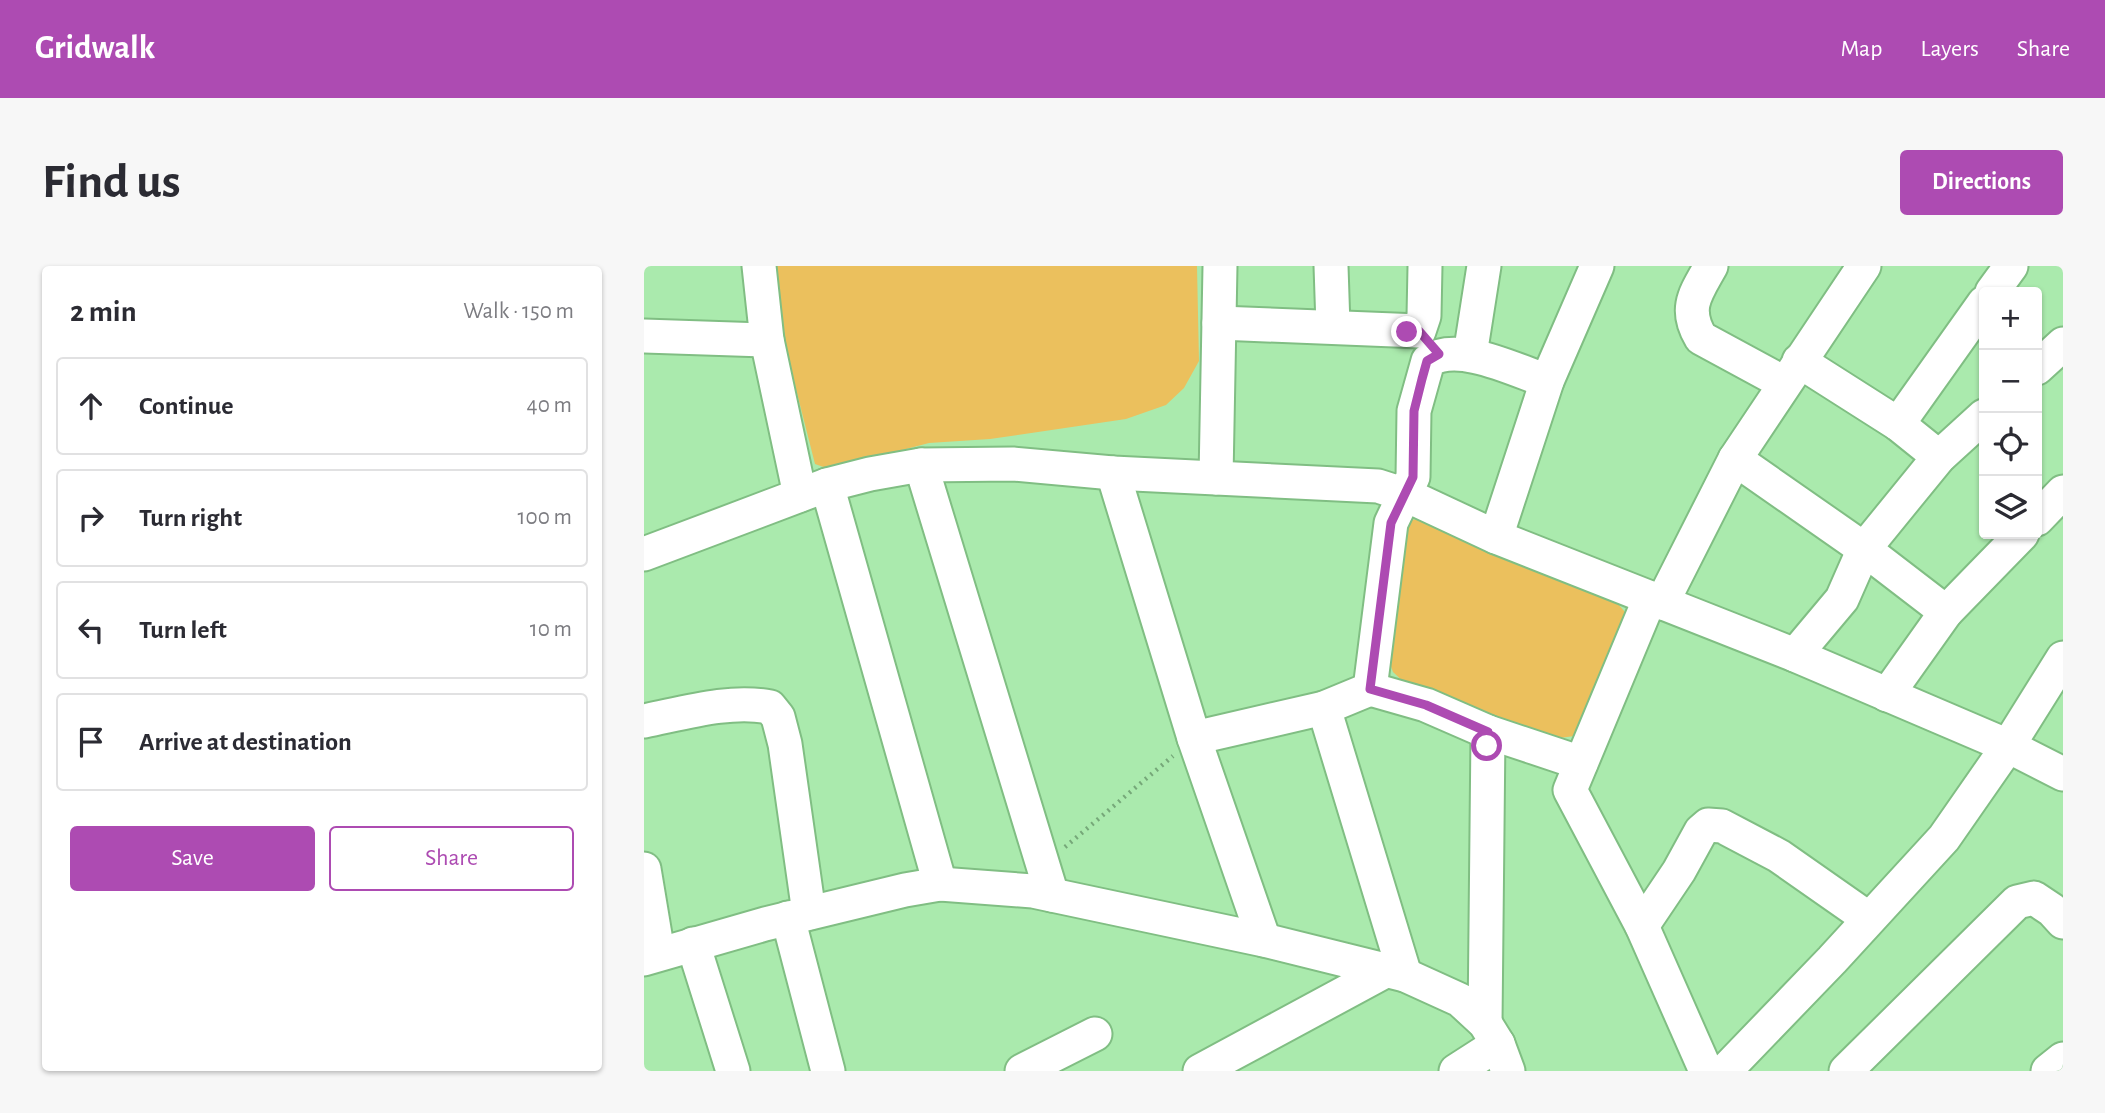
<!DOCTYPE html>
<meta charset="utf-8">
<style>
:root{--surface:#fff;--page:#f7f7f7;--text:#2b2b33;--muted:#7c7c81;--line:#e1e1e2;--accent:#ad4bb2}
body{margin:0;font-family:"Alegreya Sans",sans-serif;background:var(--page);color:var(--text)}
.controls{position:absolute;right:21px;top:21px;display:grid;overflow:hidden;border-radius:7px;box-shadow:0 2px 5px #0004}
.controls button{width:63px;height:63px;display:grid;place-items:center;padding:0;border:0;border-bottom:2px solid var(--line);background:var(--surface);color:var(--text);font:35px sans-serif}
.stop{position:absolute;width:21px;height:21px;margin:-16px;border:5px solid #ad4bb2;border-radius:50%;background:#fff}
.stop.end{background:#ad4bb2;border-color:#fff;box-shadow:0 2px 7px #0008}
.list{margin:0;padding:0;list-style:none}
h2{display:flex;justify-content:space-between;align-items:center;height:91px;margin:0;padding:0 28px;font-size:30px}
h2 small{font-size:23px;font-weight:400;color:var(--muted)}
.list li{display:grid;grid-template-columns:46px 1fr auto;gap:21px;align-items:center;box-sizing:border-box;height:98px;margin:0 14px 14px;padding:0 14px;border:2px solid var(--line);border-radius:7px}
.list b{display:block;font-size:26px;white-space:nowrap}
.list em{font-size:23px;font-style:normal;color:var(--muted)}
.actions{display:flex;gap:14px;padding:21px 28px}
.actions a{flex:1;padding:16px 0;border:2px solid var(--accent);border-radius:7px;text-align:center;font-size:24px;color:var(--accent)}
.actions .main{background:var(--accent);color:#fff}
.icon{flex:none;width:38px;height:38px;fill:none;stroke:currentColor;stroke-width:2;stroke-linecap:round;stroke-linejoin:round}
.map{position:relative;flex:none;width:1419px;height:805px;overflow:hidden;border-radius:7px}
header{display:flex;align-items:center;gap:42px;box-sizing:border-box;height:98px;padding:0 35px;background:var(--accent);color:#fff}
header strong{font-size:33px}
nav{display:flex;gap:38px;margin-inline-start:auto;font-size:24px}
.intro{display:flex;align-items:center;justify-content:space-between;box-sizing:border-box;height:168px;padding:0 42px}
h1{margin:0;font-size:49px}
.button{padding:18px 32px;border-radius:7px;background:var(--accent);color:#fff;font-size:24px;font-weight:700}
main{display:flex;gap:42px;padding:0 42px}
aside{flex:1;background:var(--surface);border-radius:7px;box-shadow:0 2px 5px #0004}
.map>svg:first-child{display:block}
</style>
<header>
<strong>Gridwalk</strong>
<nav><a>Map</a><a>Layers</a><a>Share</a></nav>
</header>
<div class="intro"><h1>Find us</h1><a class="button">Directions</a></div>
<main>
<aside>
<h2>2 min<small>Walk · 150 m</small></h2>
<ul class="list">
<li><svg class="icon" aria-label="ahead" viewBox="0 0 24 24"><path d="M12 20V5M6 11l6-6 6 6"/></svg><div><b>Continue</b></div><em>40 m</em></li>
<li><svg class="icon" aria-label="right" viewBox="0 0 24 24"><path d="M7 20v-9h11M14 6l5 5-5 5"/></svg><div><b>Turn right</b></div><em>100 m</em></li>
<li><svg class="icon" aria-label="left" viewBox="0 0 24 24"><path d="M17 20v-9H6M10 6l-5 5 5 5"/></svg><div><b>Turn left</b></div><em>10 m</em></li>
<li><svg class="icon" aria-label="arrive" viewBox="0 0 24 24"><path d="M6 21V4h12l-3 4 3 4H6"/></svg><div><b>Arrive at destination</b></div></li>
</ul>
<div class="actions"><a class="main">Save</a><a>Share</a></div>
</aside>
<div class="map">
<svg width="1419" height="805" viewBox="0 0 1419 805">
<rect width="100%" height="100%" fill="#aaeaad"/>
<g fill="#ebc05d">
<path d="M130,0H553L555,95L540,122L522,139L482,153L346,173L285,177L185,203L171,198L139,72Z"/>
<path d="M779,253L849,287L973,337L981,346L982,354L931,470L915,472L850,454L764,420L749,406L742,387L763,254Z"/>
</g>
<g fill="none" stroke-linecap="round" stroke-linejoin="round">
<defs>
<g id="minor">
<path d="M115,0L123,74L156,229"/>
<path d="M687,0L689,60"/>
<path d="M1067,0C1052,27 1039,42 1057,72L1140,117"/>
<path d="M1348,26L1367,0"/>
<path d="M575,57L775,65L780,50L781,0"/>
<path d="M0,70L123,74"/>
<path d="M826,89L840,0"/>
<path d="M1155,95L1254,158L1295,191"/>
<path d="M1393,102L1419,78"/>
<path d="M1254,158L1340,37"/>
<path d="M1091,193L1220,283L1302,346"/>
<path d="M277,199L408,629"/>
<path d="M469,207L550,472L620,674"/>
<path d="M572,212L576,0"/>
<path d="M183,219L296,618"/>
<path d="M1393,253L1419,226"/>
<path d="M852,271L903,115L953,0"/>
<path d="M0,288L183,219L226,208L277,199L369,198L469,207L734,220L762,229L852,271L1151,389L1364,480L1419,508"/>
<path d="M1006,332L926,524L998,660L1062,805"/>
<path d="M1018,337L1091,193L1220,0"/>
<path d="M1151,389L1198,333L1220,283L1295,191L1340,150"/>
<path d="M726,423L782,439L844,466L937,497"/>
<path d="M1243,429L1302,346L1378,268"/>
<path d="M680,442L761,709"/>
<path d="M0,455C40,447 86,433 126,441L134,451L141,478L165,647"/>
<path d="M550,472L680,442L726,423L747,257L769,211L770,145L784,95C814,75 871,104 903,115"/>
<path d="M0,603L14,687"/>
<path d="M144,652L184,805"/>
<path d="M998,660L1035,605L1057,565L1064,559L1078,560L1135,590L1225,653"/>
<path d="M49,678L89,805"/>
<path d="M0,693L121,658L261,624L296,618L389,625L620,674L761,709L816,734L841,757L854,778L864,805"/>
<path d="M841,757L844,466"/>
<path d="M378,805L451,768"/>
<path d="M556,805L745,703"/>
<path d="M812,805L854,778"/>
<path d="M1081,805L1188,694L1300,572L1364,480L1419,392"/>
<path d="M1202,805L1373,636L1390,632L1408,644L1419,656"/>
<path d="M1404,805L1419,793"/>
</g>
</defs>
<use href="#minor" stroke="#80be83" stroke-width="37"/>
<path stroke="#76a879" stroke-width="4.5" stroke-dasharray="2 5" stroke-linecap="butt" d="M421,581L529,490"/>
<use href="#minor" stroke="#fff" stroke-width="33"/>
</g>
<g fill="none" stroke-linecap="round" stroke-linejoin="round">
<path stroke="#ad4bb2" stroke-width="9" d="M763,66L775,65L795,88L783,95L778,113L770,145L769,211L747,257L726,423L782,439L844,466L843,480"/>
</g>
</svg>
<div class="controls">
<button>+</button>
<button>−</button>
<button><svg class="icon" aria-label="locate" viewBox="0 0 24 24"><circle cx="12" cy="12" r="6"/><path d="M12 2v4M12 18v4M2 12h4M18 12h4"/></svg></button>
<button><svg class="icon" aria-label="layers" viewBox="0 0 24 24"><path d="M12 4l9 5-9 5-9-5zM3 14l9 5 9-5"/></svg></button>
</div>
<div class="stop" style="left:843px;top:480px"></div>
<div class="stop end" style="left:763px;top:66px"></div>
</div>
</main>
